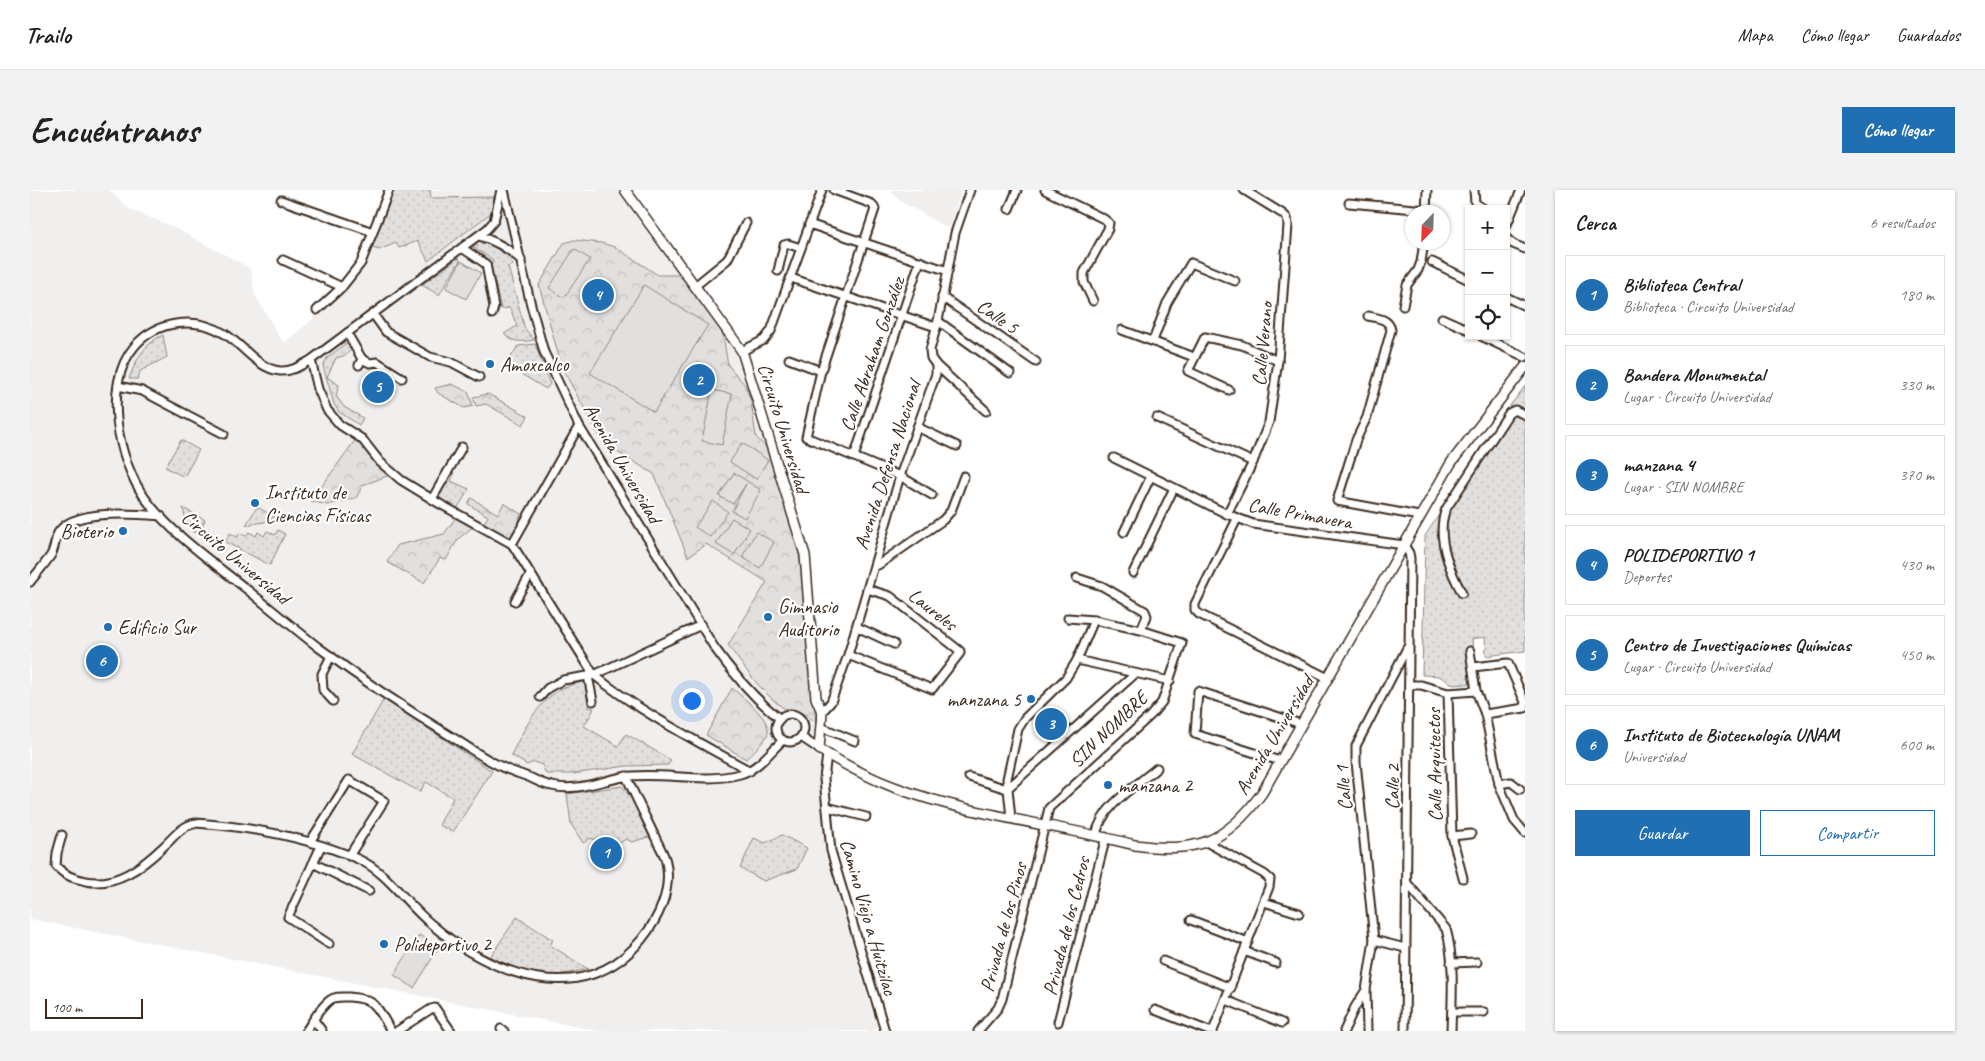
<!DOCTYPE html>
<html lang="es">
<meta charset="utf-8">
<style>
:root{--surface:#fff;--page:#f2f2f2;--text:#222;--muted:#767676;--line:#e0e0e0;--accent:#1f6fb2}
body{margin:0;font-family:Caveat,sans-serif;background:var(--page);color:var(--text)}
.controls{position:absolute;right:15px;top:15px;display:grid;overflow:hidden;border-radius:0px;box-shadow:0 1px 4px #0004}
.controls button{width:45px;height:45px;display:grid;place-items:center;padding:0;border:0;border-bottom:1px solid var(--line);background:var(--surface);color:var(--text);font:25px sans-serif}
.compass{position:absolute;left:1375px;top:15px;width:45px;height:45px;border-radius:50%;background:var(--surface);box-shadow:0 1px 4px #0004;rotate:203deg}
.scale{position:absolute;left:15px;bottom:12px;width:98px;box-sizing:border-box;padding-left:5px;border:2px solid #3b2a1e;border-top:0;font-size:14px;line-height:18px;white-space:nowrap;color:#3b2a1e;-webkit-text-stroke:4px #fff;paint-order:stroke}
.you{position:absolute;left:661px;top:510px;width:18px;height:18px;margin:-12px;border:4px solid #fff;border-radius:50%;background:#1a73e8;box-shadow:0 0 0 8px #1a73e833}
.badge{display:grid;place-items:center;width:32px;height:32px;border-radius:50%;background:var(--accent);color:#fff;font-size:16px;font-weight:700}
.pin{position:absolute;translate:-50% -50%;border:2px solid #fff;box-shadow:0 1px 5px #0006}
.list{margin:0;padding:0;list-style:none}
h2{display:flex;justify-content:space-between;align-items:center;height:65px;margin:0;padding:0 20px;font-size:21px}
h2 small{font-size:16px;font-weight:400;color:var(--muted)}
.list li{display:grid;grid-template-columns:32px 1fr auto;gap:15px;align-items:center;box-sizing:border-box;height:80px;margin:0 10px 10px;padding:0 10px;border:1px solid var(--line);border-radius:0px}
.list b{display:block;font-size:19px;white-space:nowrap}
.list p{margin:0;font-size:16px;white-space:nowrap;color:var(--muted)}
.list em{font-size:16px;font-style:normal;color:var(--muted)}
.actions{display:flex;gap:10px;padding:15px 20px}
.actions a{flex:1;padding:11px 0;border:1px solid var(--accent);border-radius:0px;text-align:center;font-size:18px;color:var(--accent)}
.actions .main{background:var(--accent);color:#fff}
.icon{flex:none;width:28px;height:28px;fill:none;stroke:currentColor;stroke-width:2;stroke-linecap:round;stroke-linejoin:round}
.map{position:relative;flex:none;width:1495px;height:841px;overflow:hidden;border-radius:0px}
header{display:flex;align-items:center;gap:30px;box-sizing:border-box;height:70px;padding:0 25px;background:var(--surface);border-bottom:1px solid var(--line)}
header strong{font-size:24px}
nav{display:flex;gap:28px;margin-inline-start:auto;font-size:18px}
.intro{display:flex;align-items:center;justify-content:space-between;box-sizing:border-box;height:120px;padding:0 30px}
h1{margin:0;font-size:35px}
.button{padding:12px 22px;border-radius:0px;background:var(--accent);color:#fff;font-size:18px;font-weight:700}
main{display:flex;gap:30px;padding:0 30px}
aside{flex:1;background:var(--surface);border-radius:0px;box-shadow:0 1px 4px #0004}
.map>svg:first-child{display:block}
</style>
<header>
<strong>Trailo</strong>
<nav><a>Mapa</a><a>Cómo llegar</a><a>Guardados</a></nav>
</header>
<div class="intro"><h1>Encuéntranos</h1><a class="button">Cómo llegar</a></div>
<main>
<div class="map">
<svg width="1495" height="841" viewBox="0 0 1495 841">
<defs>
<pattern id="grass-dots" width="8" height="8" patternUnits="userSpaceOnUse" patternTransform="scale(1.25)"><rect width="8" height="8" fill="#e2e0de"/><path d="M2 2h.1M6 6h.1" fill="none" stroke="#c3c0be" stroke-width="1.8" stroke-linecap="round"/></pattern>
<pattern id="forest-crowns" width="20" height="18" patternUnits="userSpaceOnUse" patternTransform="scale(1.25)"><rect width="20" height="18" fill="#e2e0de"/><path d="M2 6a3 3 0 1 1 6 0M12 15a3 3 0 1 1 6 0" fill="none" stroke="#c3c0be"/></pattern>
</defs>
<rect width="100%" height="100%" fill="#fff"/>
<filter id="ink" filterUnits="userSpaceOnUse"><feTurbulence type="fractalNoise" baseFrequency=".02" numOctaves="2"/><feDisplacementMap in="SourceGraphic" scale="10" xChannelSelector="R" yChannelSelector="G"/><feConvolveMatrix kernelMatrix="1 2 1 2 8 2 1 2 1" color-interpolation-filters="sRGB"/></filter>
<g filter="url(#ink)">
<g fill="#f1efee">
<path d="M0,0H79L99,19L141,36L214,75L221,79L224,102L249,147L255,152L275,136L335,78L366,0H591L709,160L771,359L786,520L795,663L847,836L843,841H569L0,729Z"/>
<path d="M860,0H932L919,39L870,11Z"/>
</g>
<g fill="url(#grass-dots)" stroke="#8e857e">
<path d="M363,0H400L401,8L464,7L462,22L398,71L388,51L369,58L366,53L349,60L339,57Z"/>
<path d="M457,52L479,66L483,75L478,77L495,139L504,150C493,152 482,153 474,144L487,136L480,118L471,119L461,76L463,70L442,57Z"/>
<path d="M428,68L430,71L409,105L392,95Z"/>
<path d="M133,145L137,167L110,181L108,189H99C105,171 115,153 133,145Z"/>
<path d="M319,151L323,158L316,165L306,168L297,187L309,195L306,206L314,217L333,228L329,235L309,222L304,214L293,176L297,168Z"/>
<path d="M505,154L520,194L516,199L476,175L488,156Z"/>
<path d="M1495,196V461L1456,466L1455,447L1442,449L1446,493L1424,495L1409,486L1392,485L1395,346L1479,217Z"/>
<path d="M151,250L169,260L154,287L135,277Z"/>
<path d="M421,282L424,284L421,291L439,299L427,319L406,307Z"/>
<path d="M227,317L245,327L234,332L216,335Z"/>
<path d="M153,318L175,330L171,339L164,343L157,335Z"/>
<path d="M248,340L255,344L240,375L195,352L200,343L207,347L210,343L216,346L219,342L226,346L228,342L234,346L237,341L245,345Z"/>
<path d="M555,491L558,516L564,519L554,536L588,556L596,544L641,570L638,575L596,576L543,584H516L512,575L504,572L497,575L481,565C492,543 505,516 526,502C534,496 546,494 555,491Z"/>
<path d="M354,509L462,581L423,642L409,635L423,608L396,592L390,602L322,564Z"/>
<path d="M592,596L612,623L622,646L602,652L596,649L583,657L561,648L553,653L541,634L537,604Z"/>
<path d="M752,645L777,658L767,679L734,691L710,678L724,648L735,653Z"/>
<path d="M487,727L523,750L520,755L558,779L529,785L502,784L460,767Z"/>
</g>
<g fill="url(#forest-crowns)" stroke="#8e857e">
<path d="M544,50L571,53L585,57L628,85H647L658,92L692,139L698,175L715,195L721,211L726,247L741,262L768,358L776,407L786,533C771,517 765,526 752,517C732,503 712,475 698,455L737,392L676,354L658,367L624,284L574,254L532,178L509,95L534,53Z"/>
<path d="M422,194L438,202L443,216L434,218L408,203L405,198Z"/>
<path d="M458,204L498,226L493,235L456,214L446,216L443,207Z"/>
<path d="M326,249L360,285L333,295L326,308L297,315L281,311Z"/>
<path d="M441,308L468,324L474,313L491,324L489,329L493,331L481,351L453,335L458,326L438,314Z"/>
<path d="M427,326L444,336L428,349L416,370L410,368L394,393L357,372L368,355L414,344Z"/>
<path d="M702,498C712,507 745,531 737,546C732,554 723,562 716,569L676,545Z"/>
</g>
<g fill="#e2e0de" stroke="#8e857e">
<path d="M544,59L560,69L534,108L519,98Z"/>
<path d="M431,71L451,83L436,109L416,98Z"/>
<path d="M614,95L678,135L624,222L560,183Z"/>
<path d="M682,200L702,204L692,255L672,251Z"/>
<path d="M712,253L738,270L726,289L700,272Z"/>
<path d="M704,283L731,300L715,328L702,321L716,294L703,314L689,306Z"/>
<path d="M683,311L698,322L680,347L665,337Z"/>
<path d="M702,328L720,339L704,365L686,354Z"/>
<path d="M726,342L744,352L730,378L712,367Z"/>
<path d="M389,745L409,757L384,798L364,785Z"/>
</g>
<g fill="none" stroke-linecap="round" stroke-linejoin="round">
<defs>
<g id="street">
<path d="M471,0L464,31L457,39L281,170C272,175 261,182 250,181C228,179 213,155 195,144C167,126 126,130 104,157C72,195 88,271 115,308C140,343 185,374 219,401C242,420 265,439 288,457C331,489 376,519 422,547C438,557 453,568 470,576C480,581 491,584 501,588C507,591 515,595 522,596C545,602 570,591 593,587C631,581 672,594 710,584C727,580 740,562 753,550"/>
<path d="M474,0L501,115L514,162L549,236L684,457C703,484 724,508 750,529"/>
<path d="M804,0L842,14L845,19L791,181L776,247L870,286L902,305"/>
<path d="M1015,0L1074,29L1079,33L1078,39L1054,83V92L1063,111"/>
<path d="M1444,0L1445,13L1454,19"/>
<path d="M251,10L343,42"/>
<path d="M1319,13L1396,20"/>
<path d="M979,19L987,0"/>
<path d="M1396,22L1397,0"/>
<path d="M779,34L918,81"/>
<path d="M1476,37L1491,0"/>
<path d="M449,46C466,51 478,58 491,70"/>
<path d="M1476,48L1483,54L1495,59"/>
<path d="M432,58L456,74L464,117L462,124"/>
<path d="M253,70L312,97"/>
<path d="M1402,72L1439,90"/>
<path d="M748,81L754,55L758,54L771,58"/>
<path d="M761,88L906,137"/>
<path d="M665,96L697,70L716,33"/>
<path d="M912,107L1006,172"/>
<path d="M1476,107L1495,116"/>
<path d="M1373,116L1377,95L1388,80L1391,72L1394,52"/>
<path d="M287,120L312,97L331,73L359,0"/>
<path d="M343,124L356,142L400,167L421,172L449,187"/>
<path d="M1338,126C1348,128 1359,129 1361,140L1337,227L1326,250L1307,311L1389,326"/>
<path d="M1412,128L1439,140"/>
<path d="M908,131L980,183"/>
<path d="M1092,140L1164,167"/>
<path d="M317,143L332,169L329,175"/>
<path d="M1451,146L1495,167"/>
<path d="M1123,151L1137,113L1161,73L1205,91"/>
<path d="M712,161L734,150L741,141L792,0"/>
<path d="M332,169L340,173L347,172L372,188"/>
<path d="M759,169L791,181"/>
<path d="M281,170L288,199L297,220L310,235L332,249L350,272L371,290L410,314L482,354L564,485C611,523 667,551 720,581"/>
<path d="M906,175L956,221"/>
<path d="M88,196L112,201L194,244"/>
<path d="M1199,200L1158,181L1175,147L1212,155L1248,171"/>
<path d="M1127,228L1223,272"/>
<path d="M887,237L927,256"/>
<path d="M824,267L890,71"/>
<path d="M1084,268L1197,324L1223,334L1374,355L1379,363L1380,368L1375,841"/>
<path d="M402,309L432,257"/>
<path d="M1197,324L1223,272L1239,232L1248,171L1258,35L1257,28L1253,24L1214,0"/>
<path d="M1207,329L1165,414V420L1169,424L1298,488"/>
<path d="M1094,342L1121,286"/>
<path d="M482,354L549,236"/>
<path d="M848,375L913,330L921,321L934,286"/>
<path d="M1103,383L1144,298"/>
<path d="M1047,388L1072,396L1115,421L1117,426L1111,440"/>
<path d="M0,392C7,383 15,374 21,365C25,358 25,349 28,343C42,318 107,324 131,326"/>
<path d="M1432,403C1419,379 1405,346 1416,319L1479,223L1485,220L1495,225"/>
<path d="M485,411L500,385"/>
<path d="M827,437L864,454"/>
<path d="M1440,461L1446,501L1455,524L1469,594L1484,630L1495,643"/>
<path d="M818,465L902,499L930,463V461L860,406L837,399"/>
<path d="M301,466L292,484L293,500L303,511"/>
<path d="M1047,470L1140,491"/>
<path d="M1443,477L1478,473L1495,512V517"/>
<path d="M558,486L563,511"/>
<path d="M1379,495H1391L1418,503L1446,501"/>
<path d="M1418,503L1422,646L1433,688"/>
<path d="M510,507L518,498L533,490L564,485L671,435"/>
<path d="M792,522L801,512L818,465L870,286L906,184V175L901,168L900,160L908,131L925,43L940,0"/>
<path d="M1455,524L1495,518"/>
<circle cx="760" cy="538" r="14"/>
<path d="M791,537L825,551"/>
<path d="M771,547L789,559"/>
<path d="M797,564L794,589L801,661L855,841"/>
<path d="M1250,571L1165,544L1168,501L1271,534"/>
<path d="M939,587L977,599L1105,484"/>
<path d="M1469,594L1481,592L1490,599"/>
<path d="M797,617L836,627"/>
<path d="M981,628L977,589L988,539L995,528L1036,488L1047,470L1064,430"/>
<path d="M32,645L27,663L26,676C35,686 43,688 56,691C86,697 112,677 133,657C144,647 151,636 166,633C221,637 277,647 328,669C359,683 375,713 401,734C460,785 553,821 612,749C629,728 642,700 636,672C635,665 630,658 627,651C617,630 606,608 596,586"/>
<path d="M1066,645C1072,615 1105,597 1127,578"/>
<path d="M1422,646L1441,644"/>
<path d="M280,652L319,590L354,611L319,666"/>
<path d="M1176,652L1234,684L1240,689L1239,697L1183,841"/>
<path d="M291,656L258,727L299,754"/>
<path d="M283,673L339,701"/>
<path d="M1377,693L1416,739C1425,770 1422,808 1421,841"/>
<path d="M1234,712L1269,723"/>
<path d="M1161,730L1218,752"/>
<path d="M1344,750L1375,758"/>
<path d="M1214,761L1246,773"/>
<path d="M1133,771L1201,798"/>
<path d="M1421,773L1447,772"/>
<path d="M1336,801L1337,841"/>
<path d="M1196,810L1252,833"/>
<path d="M1125,820L1179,841"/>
<path d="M1422,822H1454"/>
<path d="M284,830L292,841"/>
<path d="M1028,832L1076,647"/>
<path d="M471,839L474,841"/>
<path d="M276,841C283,831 290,817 300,810C305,806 312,807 319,807C348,809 347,818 361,841"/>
<path d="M367,841L401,819L405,818L421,841"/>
<path d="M948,841L968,818L972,809L1019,618L1121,525L1132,512L1152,453L1111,440L1064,430L1038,428"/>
<path d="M1314,841L1325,817L1336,800L1344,750L1326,572V556L1377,458"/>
</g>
<path id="secondary" d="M595,0L712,161L775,365L786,508L792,522L789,559C813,574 837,587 864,597C941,626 1025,634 1105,655C1166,663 1195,654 1232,603L1421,273L1495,177"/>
</defs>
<use href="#street" stroke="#3b2a1e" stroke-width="11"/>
<use href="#secondary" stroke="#3b2a1e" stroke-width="12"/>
<use href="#street" stroke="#fff" stroke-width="7"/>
<use href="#secondary" stroke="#fff" stroke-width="9"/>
</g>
</g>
<g fill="#1f6fb2" stroke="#fff" stroke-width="2">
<circle cx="460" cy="174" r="5"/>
<circle cx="225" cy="313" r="5"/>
<circle cx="93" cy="341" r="5"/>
<circle cx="738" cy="427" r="5"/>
<circle cx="78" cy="437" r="5"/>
<circle cx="1001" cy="509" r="5"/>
<circle cx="1078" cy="595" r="5"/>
<circle cx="354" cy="754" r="5"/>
</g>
<g text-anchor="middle" stroke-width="4.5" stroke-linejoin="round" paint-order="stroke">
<g font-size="20" fill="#3b2a1e" stroke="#fff">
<text transform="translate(968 126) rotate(35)" y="7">Calle 5</text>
<text transform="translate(1232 154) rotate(-85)" y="7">Calle Verano</text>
<text transform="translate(842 164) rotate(-71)" y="7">Calle Abraham González</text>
<text transform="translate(754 238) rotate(73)" y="7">Circuito Universidad</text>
<text transform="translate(593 273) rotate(60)" y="7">Avenida Universidad</text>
<text transform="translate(857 275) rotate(-72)" y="7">Avenida Defensa Nacional</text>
<text transform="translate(1270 323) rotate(10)" y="7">Calle Primavera</text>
<text transform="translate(206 367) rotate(40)" y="7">Circuito Universidad</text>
<text transform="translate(903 419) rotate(38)" y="7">Laureles</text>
<text transform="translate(1078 539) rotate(-44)" y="7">SIN NOMBRE</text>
<text transform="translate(1244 545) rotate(-59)" y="7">Avenida Universidad</text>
<text transform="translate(1404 575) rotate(-91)" y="7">Calle Arquitectos</text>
<text transform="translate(1362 597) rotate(-89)" y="7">Calle 2</text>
<text transform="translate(1313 598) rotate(-95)" y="7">Calle 1</text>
<text transform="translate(839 727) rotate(74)" y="7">Camino Viejo a Huitzilac</text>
<text transform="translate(1036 736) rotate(-76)" y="7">Privada de los Cedros</text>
<text transform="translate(973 737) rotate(-75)" y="7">Privada de los Pinos</text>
</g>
<g font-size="20" fill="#3b2a1e" stroke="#fff" text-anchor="start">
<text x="470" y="181">Amoxcalco</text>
<text x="235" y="309">Instituto de<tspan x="235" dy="23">Ciencias Físicas</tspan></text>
<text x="83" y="348" text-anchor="end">Bioterio</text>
<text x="748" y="423">Gimnasio<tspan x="748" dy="23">Auditorio</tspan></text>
<text x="88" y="444">Edificio Sur</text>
<text x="991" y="516" text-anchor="end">manzana 5</text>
<text x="1088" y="602">manzana 2</text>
<text x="364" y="761">Polideportivo 2</text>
</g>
</g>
</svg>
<div class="controls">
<button>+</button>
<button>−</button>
<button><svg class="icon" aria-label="locate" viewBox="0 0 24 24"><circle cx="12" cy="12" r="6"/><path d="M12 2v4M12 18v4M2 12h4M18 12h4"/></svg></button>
</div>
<svg class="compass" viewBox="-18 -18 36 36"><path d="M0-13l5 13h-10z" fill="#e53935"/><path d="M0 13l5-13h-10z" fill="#767676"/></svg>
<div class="scale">100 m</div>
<div class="you"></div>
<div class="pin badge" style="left:576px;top:663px">1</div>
<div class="pin badge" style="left:669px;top:190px">2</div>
<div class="pin badge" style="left:1021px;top:534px">3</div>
<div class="pin badge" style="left:568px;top:105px">4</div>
<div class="pin badge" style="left:348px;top:197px">5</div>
<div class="pin badge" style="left:72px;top:471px">6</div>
</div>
<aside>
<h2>Cerca<small>6 resultados</small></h2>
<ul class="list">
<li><span class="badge">1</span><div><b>Biblioteca Central</b><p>Biblioteca · Circuito Universidad</p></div><em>180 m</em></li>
<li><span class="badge">2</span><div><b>Bandera Monumental</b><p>Lugar · Circuito Universidad</p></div><em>330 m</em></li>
<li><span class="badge">3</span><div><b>manzana 4</b><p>Lugar · SIN NOMBRE</p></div><em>370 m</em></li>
<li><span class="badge">4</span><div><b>POLIDEPORTIVO 1</b><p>Deportes</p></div><em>430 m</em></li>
<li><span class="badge">5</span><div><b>Centro de Investigaciones Químicas</b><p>Lugar · Circuito Universidad</p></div><em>450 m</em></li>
<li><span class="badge">6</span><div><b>Instituto de Biotecnología UNAM</b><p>Universidad</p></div><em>600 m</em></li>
</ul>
<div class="actions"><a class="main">Guardar</a><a>Compartir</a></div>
</aside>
</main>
